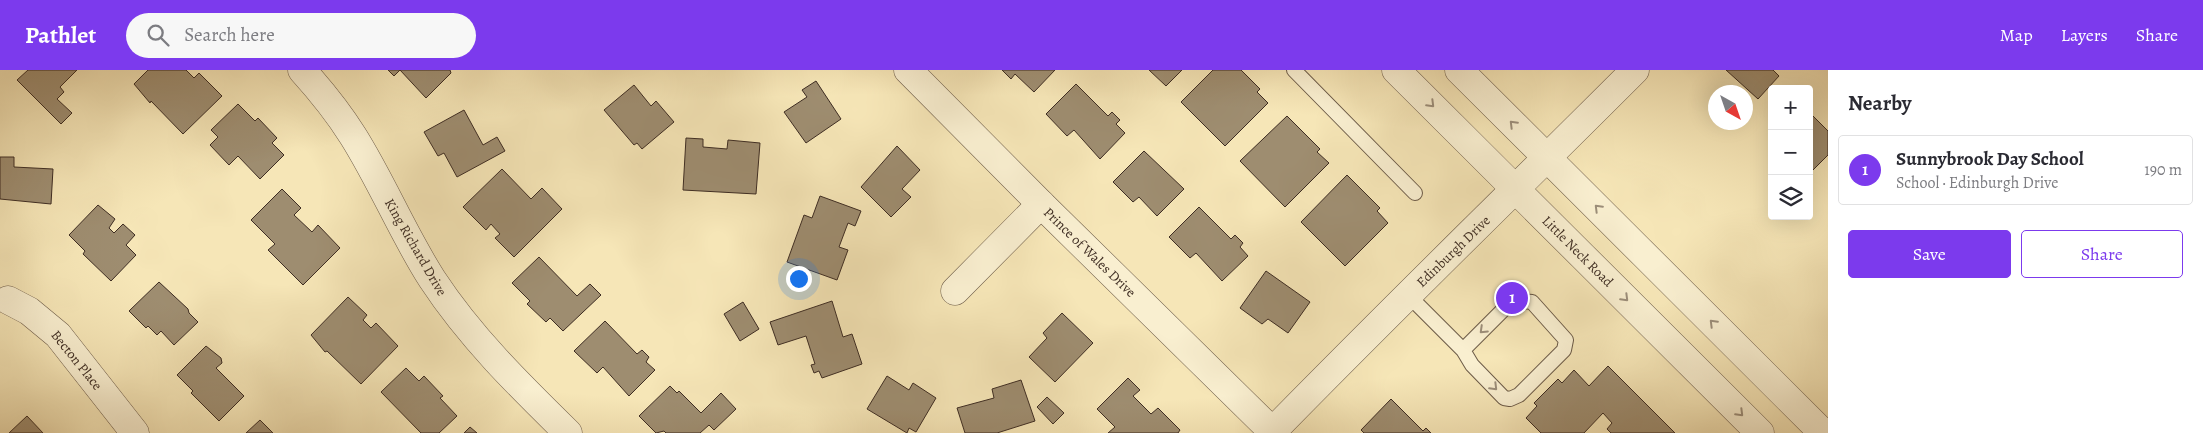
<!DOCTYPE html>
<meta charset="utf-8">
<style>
:root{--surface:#fff;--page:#f7f7f7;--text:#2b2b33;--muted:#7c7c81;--line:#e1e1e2;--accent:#7c3aed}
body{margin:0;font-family:Alegreya,serif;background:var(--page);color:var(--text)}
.controls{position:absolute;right:15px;top:15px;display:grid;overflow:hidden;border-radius:5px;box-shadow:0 5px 20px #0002}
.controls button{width:45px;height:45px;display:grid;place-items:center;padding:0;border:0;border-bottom:1px solid var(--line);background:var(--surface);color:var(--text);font:25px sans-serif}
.compass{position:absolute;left:1708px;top:15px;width:45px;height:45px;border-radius:50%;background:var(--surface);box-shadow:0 5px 20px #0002;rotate:140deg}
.you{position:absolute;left:798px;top:208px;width:18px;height:18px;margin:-12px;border:4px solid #fff;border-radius:50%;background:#1a73e8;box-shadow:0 0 0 8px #1a73e833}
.badge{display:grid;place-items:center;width:32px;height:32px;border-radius:50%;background:var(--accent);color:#fff;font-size:16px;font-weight:700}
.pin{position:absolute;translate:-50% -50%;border:2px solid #fff;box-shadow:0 1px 5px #0006}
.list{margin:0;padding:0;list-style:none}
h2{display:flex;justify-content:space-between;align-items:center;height:65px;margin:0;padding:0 20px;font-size:21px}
h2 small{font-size:16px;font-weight:400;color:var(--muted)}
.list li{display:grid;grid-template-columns:32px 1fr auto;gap:15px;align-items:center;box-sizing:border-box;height:70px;margin:0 10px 10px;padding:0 10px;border:1px solid var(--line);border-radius:5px}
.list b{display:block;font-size:19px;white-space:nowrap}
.list p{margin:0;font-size:16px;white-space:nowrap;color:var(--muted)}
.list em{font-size:16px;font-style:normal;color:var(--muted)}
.actions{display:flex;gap:10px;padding:15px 20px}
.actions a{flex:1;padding:11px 0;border:1px solid var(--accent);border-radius:5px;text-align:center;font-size:18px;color:var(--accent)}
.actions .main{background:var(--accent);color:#fff}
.icon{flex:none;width:28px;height:28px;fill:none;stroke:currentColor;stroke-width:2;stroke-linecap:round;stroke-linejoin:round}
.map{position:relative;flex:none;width:1828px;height:363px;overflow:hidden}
header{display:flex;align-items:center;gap:30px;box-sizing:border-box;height:70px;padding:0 25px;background:var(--accent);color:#fff}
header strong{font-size:24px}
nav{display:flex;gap:28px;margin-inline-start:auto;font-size:18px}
.search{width:350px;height:45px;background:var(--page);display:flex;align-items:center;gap:12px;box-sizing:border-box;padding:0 18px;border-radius:28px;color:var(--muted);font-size:19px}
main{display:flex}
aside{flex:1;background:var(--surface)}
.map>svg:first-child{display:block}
</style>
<header>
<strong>Pathlet</strong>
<div class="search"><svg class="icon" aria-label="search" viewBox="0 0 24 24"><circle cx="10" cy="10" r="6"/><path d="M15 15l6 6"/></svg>Search here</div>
<nav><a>Map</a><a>Layers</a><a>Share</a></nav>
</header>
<main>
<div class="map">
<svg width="1828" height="363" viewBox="0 0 1828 363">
<rect width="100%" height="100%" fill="#f6e6b7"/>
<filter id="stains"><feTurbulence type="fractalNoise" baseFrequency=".004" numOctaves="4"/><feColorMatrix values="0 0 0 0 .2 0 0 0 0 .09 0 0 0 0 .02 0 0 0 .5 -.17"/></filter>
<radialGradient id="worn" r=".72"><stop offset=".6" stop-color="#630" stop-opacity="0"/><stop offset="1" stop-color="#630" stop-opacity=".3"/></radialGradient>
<g fill="#9e8d70" stroke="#3e2d23">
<path d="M28,0H77L60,17L64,22L57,29L72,43L61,54L17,10Z"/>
<path d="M148,0H186L194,8L199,3L222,26L183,64L151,31L150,33L134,14Z"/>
<path d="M388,0H450L451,3L426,28L400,0L394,6Z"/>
<path d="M1002,0H1055L1034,22L1015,4L1011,9Z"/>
<path d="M1149,0H1182L1166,16Z"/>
<path d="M1213,0H1241L1260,19L1257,22L1268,33L1225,76L1181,32Z"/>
<path d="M1726,0H1773L1779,6L1758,29Z"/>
<path d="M816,11L841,49L806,73L784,42L807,27L802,20Z"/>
<path d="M1076,14L1108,46L1112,42L1120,50L1116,54L1125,63L1100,89L1074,60L1067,66L1046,44Z"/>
<path d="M634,15L651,36L656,31L674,52L642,79L637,73L634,75L604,40Z"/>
<path d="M238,34L255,51L258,48L277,68L272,73L284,85L260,109L238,86L229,95L210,75L218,67L211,60Z"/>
<path d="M464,40L483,75L497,67L505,81L457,107L444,83L438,86L424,62Z"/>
<path d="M1809,42L1828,61V85L1811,102L1809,100Z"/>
<path d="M1287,46L1320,79L1317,82L1329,93L1285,137L1240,91Z"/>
<path d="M686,68L703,69V77L727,79L728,70L760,73L756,124L683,120Z"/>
<path d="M897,76L920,100L902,119L911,127L891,147L861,117Z"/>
<path d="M1144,81L1184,119L1157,146L1139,127L1133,132L1113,112Z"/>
<path d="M0,87H14V97L53,99L51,134L0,129Z"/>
<path d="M502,99L531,129L542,118L562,139L514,187L495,168L500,164L491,154L486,160L463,137Z"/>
<path d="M1347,105L1380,138L1377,141L1388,153L1345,196L1301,152Z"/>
<path d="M282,119L301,138L294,145L312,162L318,155L340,178L303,215L268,180L275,174L251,150Z"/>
<path d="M820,126L861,141L855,156L848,153L839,177L848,180L837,210L787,192L804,145L812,148Z"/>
<path d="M98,135L115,149L109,158L114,163L123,154L135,165L126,175L136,185L111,211L83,184L85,181L69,165Z"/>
<path d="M1199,137L1231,169L1235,165L1243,173L1240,177L1248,186L1222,211L1196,183L1190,188L1169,167Z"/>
<path d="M539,187L577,226L590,214L601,225L563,261L550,248L546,252L527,234L530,231L512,213Z"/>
<path d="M1266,201L1310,232L1288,263L1268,249L1262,254L1240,238Z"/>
<path d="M159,212L188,239L189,243L198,252L174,275L161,261L157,265L148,256L146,258L129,241Z"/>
<path d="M348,227L367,245L363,250L371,258L376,253L398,276L361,314L327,281L325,282L311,265Z"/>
<path d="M832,231L843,267L852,264L862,294L822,308L819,301L814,303L811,295L815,294L806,266L778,275L770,252Z"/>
<path d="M743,232L759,259L740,271L724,244Z"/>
<path d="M1062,243L1093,273L1055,312L1029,287L1047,268L1043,263Z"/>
<path d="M605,251L637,284L642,280L649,287L646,292L655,300L629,326L603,297L597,303L574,281Z"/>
<path d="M206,276L221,288L222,293L216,298L244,326L219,351L191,323L193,321L177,305Z"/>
<path d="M1608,296L1675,363H1611L1607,359L1612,353L1603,343L1584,363H1541L1526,348L1537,336L1534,333L1558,309L1562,313L1574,300L1589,316Z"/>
<path d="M406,298L419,311L424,306L443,326L440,328L457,346L439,363H421L381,322Z"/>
<path d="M887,306L909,320L913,313L936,328L916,362L909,358L907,363L867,339Z"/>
<path d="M1128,308L1140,320L1133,326L1151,344L1158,338L1180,360L1178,363H1108L1115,357L1097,339Z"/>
<path d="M1021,310L1035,351L997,363H965L957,338L994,328L992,319Z"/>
<path d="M670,316L677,323L679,321L701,343L721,323L736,339L714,360L709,355L700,363H666L664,361L656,363L639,346Z"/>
<path d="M1047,327L1064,343L1053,354L1037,337Z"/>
<path d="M1391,329L1423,361L1426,358L1431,363H1364L1361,360Z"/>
<path d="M27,346L43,363H9Z"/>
<path d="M260,350L273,363H246Z"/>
<path d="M470,357L477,363H464Z"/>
</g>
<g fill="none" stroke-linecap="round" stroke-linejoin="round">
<defs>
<g id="service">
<path d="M1294,0L1415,123"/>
<path d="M1408,225L1463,280L1472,295L1504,328L1510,329L1519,325L1564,280L1566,270L1532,232L1520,231L1510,233L1463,280"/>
</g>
<g id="minor">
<path d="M302,0C321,21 338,42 353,66C382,112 403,164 432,209C470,267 519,315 568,363"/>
<path d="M908,0L1041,134L1274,363"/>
<path d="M955,221L1041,134"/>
<path d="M8,230L29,241L58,265L135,363"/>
</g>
<g id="tertiary">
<path d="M1396,0L1760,363"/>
<path d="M1459,0L1823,363"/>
<path d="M1271,363C1391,240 1514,121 1635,0"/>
</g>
</defs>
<use href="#service" stroke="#6c5b48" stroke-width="16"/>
<use href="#minor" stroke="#6c5b48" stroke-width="29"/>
<use href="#tertiary" stroke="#6c5b48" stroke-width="29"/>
<use href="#service" stroke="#f9efd0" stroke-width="14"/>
<use href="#minor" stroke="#f9efd0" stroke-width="28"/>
<use href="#tertiary" stroke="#f9efd0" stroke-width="28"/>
</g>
<defs><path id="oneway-chevron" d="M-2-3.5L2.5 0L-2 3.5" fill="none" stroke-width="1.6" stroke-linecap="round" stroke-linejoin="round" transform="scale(1.25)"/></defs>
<g stroke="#9c8e7a">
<use href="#oneway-chevron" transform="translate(1431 34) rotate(45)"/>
<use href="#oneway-chevron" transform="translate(1513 54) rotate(-135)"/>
<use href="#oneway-chevron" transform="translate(1598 138) rotate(-135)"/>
<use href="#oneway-chevron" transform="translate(1625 228) rotate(45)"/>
<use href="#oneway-chevron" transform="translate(1713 253) rotate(-135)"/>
<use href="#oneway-chevron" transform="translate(1483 260) rotate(136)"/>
<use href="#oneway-chevron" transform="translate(1494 317) rotate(45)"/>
<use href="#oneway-chevron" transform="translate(1740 343) rotate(45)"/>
</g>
<g text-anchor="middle" stroke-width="4" stroke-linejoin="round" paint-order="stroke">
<g font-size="14" fill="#3e2d23" stroke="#f9efd0">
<text transform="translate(416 177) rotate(60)" y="5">King Richard Drive</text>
<text transform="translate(1453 181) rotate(-44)" y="5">Edinburgh Drive</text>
<text transform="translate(1578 181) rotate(45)" y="5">Little Neck Road</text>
<text transform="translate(1090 182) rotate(44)" y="5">Prince of Wales Drive</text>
<text transform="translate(77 290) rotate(51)" y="5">Becton Place</text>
</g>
</g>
<rect width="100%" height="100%" filter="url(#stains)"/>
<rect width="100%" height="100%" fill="url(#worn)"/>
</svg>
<div class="controls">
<button>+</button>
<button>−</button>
<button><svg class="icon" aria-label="layers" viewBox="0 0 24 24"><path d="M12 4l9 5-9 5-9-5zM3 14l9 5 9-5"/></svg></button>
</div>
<svg class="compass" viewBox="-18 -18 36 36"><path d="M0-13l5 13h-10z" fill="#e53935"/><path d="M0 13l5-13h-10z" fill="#7c7c81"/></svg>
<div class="you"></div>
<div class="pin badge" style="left:1512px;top:228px">1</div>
</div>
<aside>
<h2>Nearby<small></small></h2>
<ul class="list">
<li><span class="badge">1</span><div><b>Sunnybrook Day School</b><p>School · Edinburgh Drive</p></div><em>190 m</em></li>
</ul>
<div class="actions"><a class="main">Save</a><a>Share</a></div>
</aside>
</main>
